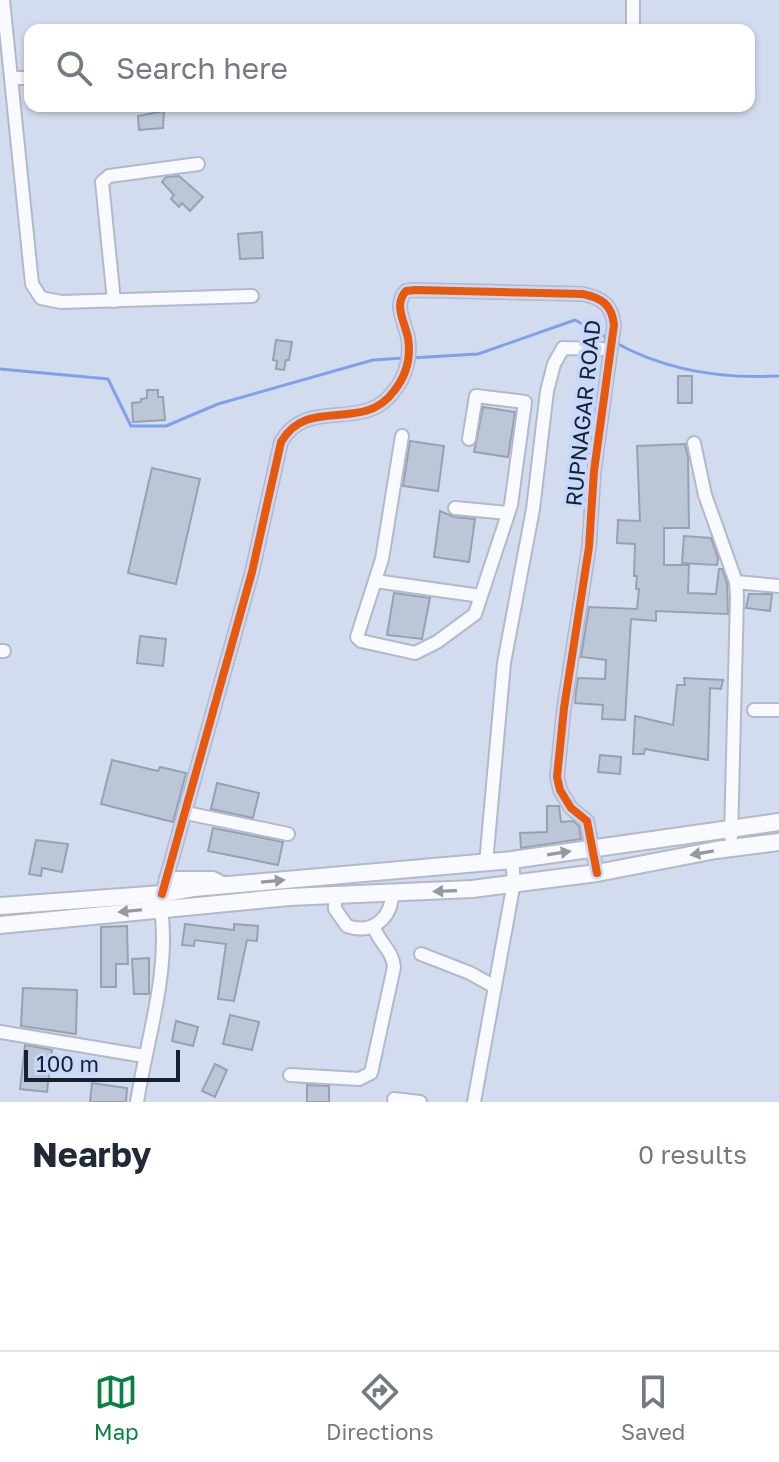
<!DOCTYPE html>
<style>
:root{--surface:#fff;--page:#f6f6f7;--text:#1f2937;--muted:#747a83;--line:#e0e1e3;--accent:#0b8043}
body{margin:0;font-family:"Golos Text",sans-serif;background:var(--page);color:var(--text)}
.scale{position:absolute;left:24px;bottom:20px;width:156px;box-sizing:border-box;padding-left:8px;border:4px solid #172030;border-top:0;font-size:22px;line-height:28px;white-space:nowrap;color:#172030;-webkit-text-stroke:6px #c6d8fc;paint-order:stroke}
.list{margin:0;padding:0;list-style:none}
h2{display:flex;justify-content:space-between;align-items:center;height:104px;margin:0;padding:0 32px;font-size:34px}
h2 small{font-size:26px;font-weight:400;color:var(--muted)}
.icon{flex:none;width:44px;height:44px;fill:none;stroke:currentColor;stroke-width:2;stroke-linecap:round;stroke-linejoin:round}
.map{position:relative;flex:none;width:779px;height:1102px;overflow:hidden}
.search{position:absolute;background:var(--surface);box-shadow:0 2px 6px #0004;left:24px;right:24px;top:24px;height:88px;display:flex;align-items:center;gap:20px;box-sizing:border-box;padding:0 28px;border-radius:16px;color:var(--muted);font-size:30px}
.sheet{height:248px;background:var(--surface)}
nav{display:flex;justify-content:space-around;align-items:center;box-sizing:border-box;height:112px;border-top:2px solid var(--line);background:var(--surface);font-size:22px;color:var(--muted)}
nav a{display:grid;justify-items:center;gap:4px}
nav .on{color:var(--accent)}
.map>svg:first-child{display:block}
</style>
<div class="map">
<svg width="779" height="1102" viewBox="0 0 779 1102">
<rect width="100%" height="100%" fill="#d3dcef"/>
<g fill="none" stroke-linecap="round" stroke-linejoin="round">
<g stroke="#7ea1ea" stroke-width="3">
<path d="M616,343C665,370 723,379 779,376"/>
<path d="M411,358L478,354L575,320L609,339"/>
<path d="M0,369L108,379L131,426H166L218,404L373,360L404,358"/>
</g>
</g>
<g fill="#bbc7d6" stroke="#96a2b0" stroke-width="2">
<path d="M164,111L163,128L139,130L138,116Z"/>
<path d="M179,176L203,197L190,211L182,203L179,207L171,199L174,195L162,182L166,177Z"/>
<path d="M262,232L263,258L240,259L238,234Z"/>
<path d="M276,340L292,342L289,360H286L284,370L276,369L277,361L273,360Z"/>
<rect x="678" y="376" width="14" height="27"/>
<path d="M147,390H158V397H163L165,420L133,422L132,403L141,402V399L147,398Z"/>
<path d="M483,407L515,412L508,457L474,452Z"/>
<path d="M410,441L444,446L438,491L403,486Z"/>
<path d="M685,444L688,457L689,528H664V565H689L688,593L716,594L719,569H722L727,583L728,614L656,611V621L631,619L625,720L602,719L603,705L575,703L576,691L578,678L605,679L606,660L581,657L589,607L637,609L639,589H636L637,576H634L635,544L617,543L618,520L640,521L637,446Z"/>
<path d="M152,468L200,479L176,584L128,573Z"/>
<path d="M440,511L454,517L475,519L469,562L434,557Z"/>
<path d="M684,536L711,538L718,558L717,565L682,563Z"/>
<path d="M394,593L430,598L422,639L387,635Z"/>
<path d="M749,594H772L770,611L746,608Z"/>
<path d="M140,636L166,639L163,666L137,663Z"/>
<path d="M684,678L723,680L721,689L710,688L708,760L645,749L644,754H633L635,716L673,725L677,685H685Z"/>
<path d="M600,755L621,757L620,774L598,772Z"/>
<path d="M112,760L158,771L160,767L186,773L173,822L101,804Z"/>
<path d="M217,783L259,793L253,818L211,809Z"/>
<path d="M547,806H559L561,822L573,821L579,826L581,839L521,848L520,833L547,832Z"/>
<path d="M213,828L283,842L278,865L208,851Z"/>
<path d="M36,840L68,844L62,872L42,868L41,876L29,874Z"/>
<path d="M185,924L234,930V924L258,926L257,941L247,940L234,1001L218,999L226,944L195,940L194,946L182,945Z"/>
<path d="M127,926L128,964H116V987H101V927Z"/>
<path d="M149,958V994H134L132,959Z"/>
<path d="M23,988L77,990L76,1034L21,1026Z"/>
<path d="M230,1015L259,1022L252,1050L223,1044Z"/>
<path d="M176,1021L198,1027L193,1046L172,1041Z"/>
<path d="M25,1045L52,1050L47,1092L20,1089Z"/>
<path d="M215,1064L227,1070L215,1097L202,1091Z"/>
<path d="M92,1083L127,1088L126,1102H90Z"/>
<path d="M307,1085L329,1086V1102H307Z"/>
</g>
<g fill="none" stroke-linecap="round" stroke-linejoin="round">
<defs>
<g id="minor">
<path d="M3,0L11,78H30"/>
<path d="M633,0V30"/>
<path d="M11,78L32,284L41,298L61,302L252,296"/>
<path d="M114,301L102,182L109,176L198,164"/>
<path d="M402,436L382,559L357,637L361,641L415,653L437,642L475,614L511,505L525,402L476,396L469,439"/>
<path d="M694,443L705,495L736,582L737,597L731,837"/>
<path d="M455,508L508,513"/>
<path d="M375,581L481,596"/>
<path d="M736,582L779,586"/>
<path d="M0,651H4"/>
<path d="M754,710H779"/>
<path d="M186,813L288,834"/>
<path d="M486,863L504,663L533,509L547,391L554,364L563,348L602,349"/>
<path d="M166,878H213L225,884"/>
<path d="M162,894L252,572L281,442C308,395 363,434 394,391C406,376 411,357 408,338C405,322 393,305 406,291L415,290L583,294C602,298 612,305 614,325L594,471L589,547L564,708L557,777L560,790L571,808L587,821L597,873"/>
<path d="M335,902V909L347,926C372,935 392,918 392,893"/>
<path d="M421,954L470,973L495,987"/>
<path d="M0,1032L144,1056"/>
<path d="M290,1075L359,1079L371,1073L394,967C393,951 379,943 374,927"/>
<path d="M394,1099L420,1102"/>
<path d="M137,1102C147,1038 170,972 161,908"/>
<path d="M474,1102L514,882L512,860"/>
</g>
<g id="major">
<path d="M0,906L162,894L194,888L512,860L779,822"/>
<path d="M0,925L289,897L472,889L597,873L716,850L779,842"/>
</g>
</defs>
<use href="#minor" stroke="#b1b9ca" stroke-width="16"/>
<use href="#major" stroke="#b1b9ca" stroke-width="20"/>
<use href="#minor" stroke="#f8fafd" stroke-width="12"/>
<use href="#major" stroke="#f8fafd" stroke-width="16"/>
<defs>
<path id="cycleway" d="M162,894L252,572L281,442C308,395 363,434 394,391C406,376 411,357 408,338C405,322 393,305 406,291L415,290L583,294C602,298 612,305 614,325L594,471L589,547L564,708L557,777L560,790L571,808L587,821L597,873"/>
</defs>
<use href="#cycleway" stroke="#c6d8fc" stroke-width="13"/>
<use href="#cycleway" stroke="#e8590c" stroke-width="8"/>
</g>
<defs><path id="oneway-solid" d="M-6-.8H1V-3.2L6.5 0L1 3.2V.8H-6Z" transform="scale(2)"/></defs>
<g fill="#9398a1">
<use href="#oneway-solid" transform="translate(559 853) rotate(-9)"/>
<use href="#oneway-solid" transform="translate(702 853) rotate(170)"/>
<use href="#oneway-solid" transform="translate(273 881) rotate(-5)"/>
<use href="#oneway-solid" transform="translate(445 891) rotate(178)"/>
<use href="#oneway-solid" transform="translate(130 911) rotate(174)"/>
</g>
<g text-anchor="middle" stroke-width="8" stroke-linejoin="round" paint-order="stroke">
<g font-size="22" fill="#172030" stroke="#c6d8fc">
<text transform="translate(583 413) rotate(-84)" y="8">RUPNAGAR ROAD</text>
</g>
</g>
</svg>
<div class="scale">100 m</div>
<div class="search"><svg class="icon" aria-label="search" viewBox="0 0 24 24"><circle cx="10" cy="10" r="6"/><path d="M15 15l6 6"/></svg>Search here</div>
</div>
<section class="sheet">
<h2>Nearby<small>0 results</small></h2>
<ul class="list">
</ul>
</section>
<nav>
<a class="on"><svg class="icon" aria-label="map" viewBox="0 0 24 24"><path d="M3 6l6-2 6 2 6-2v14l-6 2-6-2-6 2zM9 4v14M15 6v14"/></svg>Map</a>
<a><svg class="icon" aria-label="directions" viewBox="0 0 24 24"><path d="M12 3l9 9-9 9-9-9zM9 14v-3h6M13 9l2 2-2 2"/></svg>Directions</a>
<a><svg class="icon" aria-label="saved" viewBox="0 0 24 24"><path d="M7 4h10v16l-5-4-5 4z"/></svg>Saved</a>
</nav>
